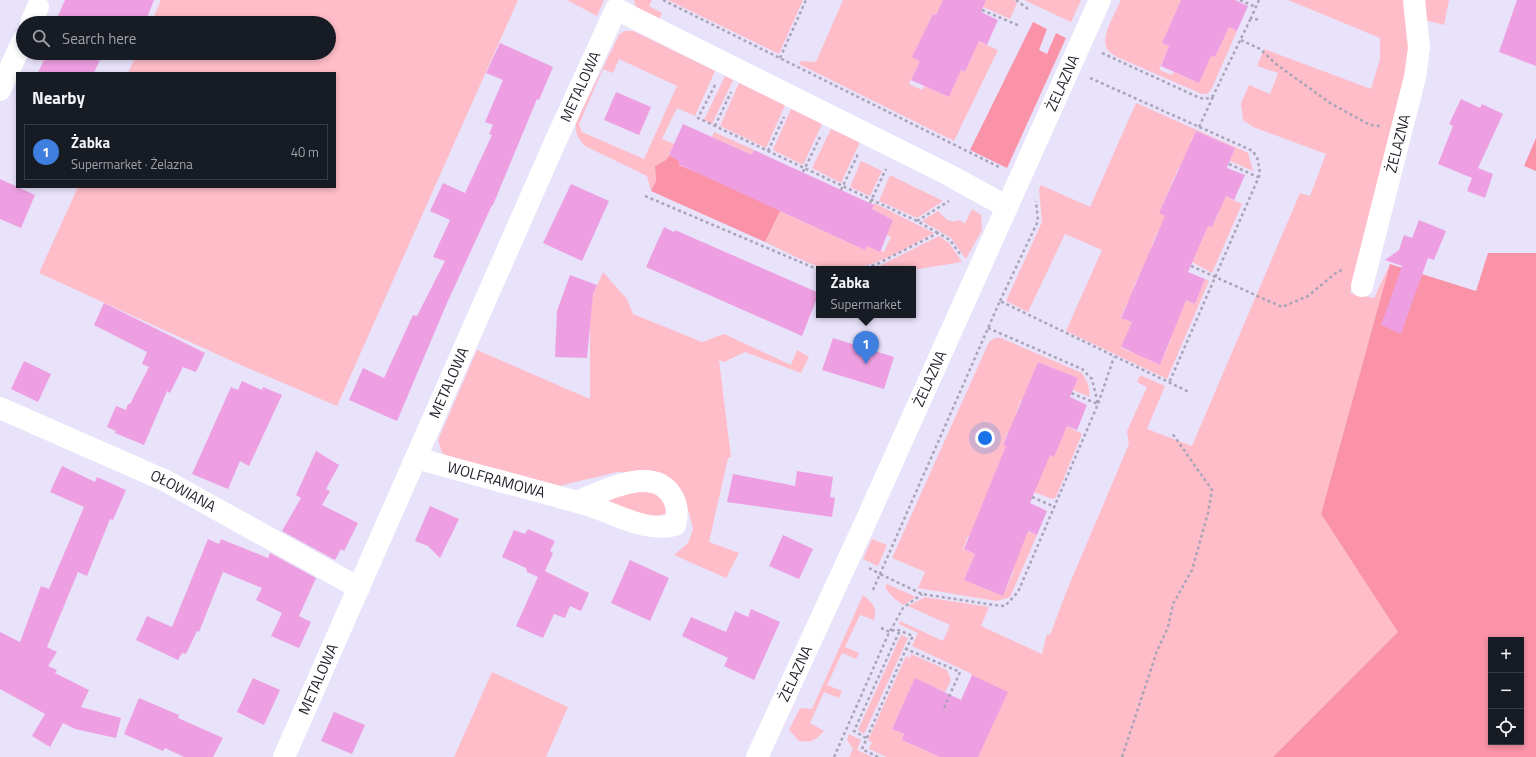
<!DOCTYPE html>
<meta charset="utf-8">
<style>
:root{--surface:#171b24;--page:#20242c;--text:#f1f3f6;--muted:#9ea1a6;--line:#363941;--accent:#ea580c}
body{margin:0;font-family:"Titillium Web",sans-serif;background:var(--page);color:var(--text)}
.controls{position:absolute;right:12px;bottom:12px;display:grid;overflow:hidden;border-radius:0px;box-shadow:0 2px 6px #0003}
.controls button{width:36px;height:36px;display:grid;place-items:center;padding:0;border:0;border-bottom:1px solid var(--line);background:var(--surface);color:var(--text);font:20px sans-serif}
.you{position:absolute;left:985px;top:438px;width:14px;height:14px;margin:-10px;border:3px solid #fff;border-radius:50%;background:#1a73e8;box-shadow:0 0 0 6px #1a73e833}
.badge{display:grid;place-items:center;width:26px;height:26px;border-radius:50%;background:var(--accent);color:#fff;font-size:13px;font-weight:700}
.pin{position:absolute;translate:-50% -33px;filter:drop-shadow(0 1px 2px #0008)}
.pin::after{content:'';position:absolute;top:21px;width:14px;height:12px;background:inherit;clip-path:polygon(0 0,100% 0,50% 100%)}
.popup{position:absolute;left:816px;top:266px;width:100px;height:52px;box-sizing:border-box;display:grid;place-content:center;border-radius:0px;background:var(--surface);filter:drop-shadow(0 1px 3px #0005);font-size:13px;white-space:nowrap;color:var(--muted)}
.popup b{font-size:15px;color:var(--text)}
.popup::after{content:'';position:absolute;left:50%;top:100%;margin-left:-8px;border:8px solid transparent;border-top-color:var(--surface)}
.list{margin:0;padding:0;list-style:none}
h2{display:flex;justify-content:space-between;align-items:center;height:52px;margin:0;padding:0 16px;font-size:17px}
h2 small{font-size:13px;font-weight:400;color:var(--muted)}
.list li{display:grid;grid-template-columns:26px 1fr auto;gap:12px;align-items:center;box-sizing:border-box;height:56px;margin:0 8px 8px;padding:0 8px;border:1px solid var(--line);border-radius:0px}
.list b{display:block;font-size:15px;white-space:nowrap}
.list p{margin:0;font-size:13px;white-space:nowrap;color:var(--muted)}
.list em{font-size:13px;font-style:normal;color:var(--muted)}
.icon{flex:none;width:22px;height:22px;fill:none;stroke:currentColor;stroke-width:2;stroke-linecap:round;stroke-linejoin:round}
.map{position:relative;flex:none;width:1536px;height:757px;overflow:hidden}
.search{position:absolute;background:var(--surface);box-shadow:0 2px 6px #0003;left:16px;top:16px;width:320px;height:44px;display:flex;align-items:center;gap:10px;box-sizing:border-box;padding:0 14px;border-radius:22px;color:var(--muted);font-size:15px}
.panel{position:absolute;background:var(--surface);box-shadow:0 2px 6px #0003;left:16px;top:72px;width:320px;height:116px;border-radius:0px}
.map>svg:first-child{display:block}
</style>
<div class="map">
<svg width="1536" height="757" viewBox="0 0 1536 757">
<rect width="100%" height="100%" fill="#e8e2fb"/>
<g fill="#febdc8" fill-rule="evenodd">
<path d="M161,0H518L337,406L234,362L39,273L78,187H335V73H128L137,53H329V23H151Z"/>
<path d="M567,0H604L597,16Z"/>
<path d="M634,0H652L649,6L662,13L660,18L655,20L636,7Z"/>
<path d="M668,0H803L779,54Z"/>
<path d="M843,0H943L936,15L933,14L927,26L930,28L920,61L909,84L922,90L924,86L949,97L958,77L953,74L955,68L965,72L971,59L975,40L998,50L954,141L799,64L801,61L816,62Z"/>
<path d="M986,0H1014L1017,3L1010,19L983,7Z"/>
<path d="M1024,0H1081L1071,22Z"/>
<path d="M1121,0H1181L1162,43L1169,46L1159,70L1172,75L1174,72L1199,83L1208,62L1206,53L1215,57L1221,45L1217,43L1225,25L1237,31L1211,90L1207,94H1202L1117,57C1114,55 1110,53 1108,50C1099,38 1116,12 1121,0Z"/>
<path d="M1288,0H1404L1413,37L1401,104L1350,293L1374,298L1390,264L1321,514L1399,632L1273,757H978L972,674L912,646L918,633L899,624L900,621L943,641L950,625L908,606L925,597L989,607L981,626L1042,654L1047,634L1050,635L1067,590L1129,444L1127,431L1147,387L1137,382L1140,375L1165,386L1147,429L1192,446L1300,193L1310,196L1326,154L1253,127L1243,120L1241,103L1249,85L1270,94L1278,73L1257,66L1264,49L1371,89L1380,59V38Z"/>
<path d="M1423,0H1449L1444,25L1425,20Z"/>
<path d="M624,31H633L715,71L695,116L677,108L662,139L674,144L666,160L655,166L656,181L651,191L647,176L585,146C578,138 573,131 577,120L619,35ZM619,59L677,86L644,159L582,132L579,124L603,69L613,73Z"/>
<path d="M725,76L733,80L712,124L704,120Z"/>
<path d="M739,83L785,105L766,148L720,126Z"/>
<path d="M1136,103L1242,150L1248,153L1253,171L1230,161L1235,148L1196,131L1190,143L1194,145L1178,169L1159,213L1169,217C1153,231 1149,256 1144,275L1140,274L1134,286L1130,307L1126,305L1121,317L1132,322L1121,348L1133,353L1135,349L1149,356L1148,360L1160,365L1171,339L1162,335L1183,299L1195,304L1205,279L1209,281L1167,379L1066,331L1102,250L1065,234L1028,312L1006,301L1042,222L1039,190L1041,185L1090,207Z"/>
<path d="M791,109L822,124L803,165L773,150Z"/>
<path d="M831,129L860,142L841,183L812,168Z"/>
<path d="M714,132L754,150L752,155L712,137Z"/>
<path d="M861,161L882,171L870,196L850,187Z"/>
<path d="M890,175L943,201L917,218L879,201Z"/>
<path d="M1222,195L1242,204L1212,273L1192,262L1205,233L1202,223L1212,227L1218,215Z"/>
<path d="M874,203L934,233C902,250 868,273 830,269C812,267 783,250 765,242L780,211L865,250L867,246L884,252L891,237L886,235L893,220L872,209Z"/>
<path d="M972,209L981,215L982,230L966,259L951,238L922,221L938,211C945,218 949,224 959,220L965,223Z"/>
<path d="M939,236L949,243L962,262L913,270L867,269L879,266Z"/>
<path d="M603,272L627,299L633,314L702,342L724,334L791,365L797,350L809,357L801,373L745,352L724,362L719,360L731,457L728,458L709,542L739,553L726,578L674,555L688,543L693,529L685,497L643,473L617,472L559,486L457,463L442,453L438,440L477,350L590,399V301Z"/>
<path d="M995,338H1001L1082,373L1088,384L1090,397L1073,390L1077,378L1038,362L1025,401L1021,400L1016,413L1020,414L1012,433L1008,432L1003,444L1011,448L972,538L968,536L963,549L975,554L964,580L1003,596L1014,570L1005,566L1026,531L1037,535L1010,597L997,601L918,588L925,572L892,558L989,342Z"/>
<path d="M1065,425L1082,434L1056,497L1052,499L1034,492L1045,453L1054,457Z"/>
<path d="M649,490L667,499L669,512L650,519L614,510L603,497Z"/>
<path d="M872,539L887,545L878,566L863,559Z"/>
<path d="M887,584L916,597L904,605C895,600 891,596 885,587Z"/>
<path d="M863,595C872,602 878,608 874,620L860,615L845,647L859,653L856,659L842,653L827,685L842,691L839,698L824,692L810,723L824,731C816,740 811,743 799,741L789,730L800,708L812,709Z"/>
<path d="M901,635L908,638L864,734L858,730Z"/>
<path d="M911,654L947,670L951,680L945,692L915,679L892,729L904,734L902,740L937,756L949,757H887L869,749L872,742L868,740L906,656L910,658Z"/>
<path d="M492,672L568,707L546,757H454Z"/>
<path d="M849,734L861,740L857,750L872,757H849L853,749L847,740Z"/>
</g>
<g fill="#fa93a8" fill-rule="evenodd">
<path d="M1033,22L1047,29L1039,50L1047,54L1056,33L1066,38L1007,168L970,150Z"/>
<path d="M1536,138V171L1524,166Z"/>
<path d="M669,155L680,161L679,165L782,207L765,242L651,191L656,181L655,166L666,160Z"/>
<path d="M1488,253H1536V757H1273L1398,632L1321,514L1390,264L1476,291ZM1491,640H1521V742H1491Z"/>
</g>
<g fill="#ee9fe2">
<path d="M65,0H154L145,23H73L58,16Z"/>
<path d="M943,0H986L981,12L998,20L987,45L979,41L965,72L961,70L949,97L911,80L920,61L912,57L933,14L936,15Z"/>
<path d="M1181,0H1235L1248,6L1237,31L1229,27L1215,57L1211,56L1199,83L1161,66L1169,46L1162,43Z"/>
<path d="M1517,0H1536V66L1499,52Z"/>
<path d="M500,43L553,67L539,100L537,99L493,205H492L447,303L397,421L349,400L363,368L384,378L413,315L417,316L445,261L433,257L450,220L430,211L443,183L465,193L492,135L489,134L493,125L485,122L503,80L486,73Z"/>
<path d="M47,53H103L94,73H38Z"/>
<path d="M616,92L651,107L639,135L604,120Z"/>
<path d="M1461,99L1480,108L1482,104L1503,114L1478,168L1493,174L1485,198L1467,191L1472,178L1438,164L1453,126L1449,124Z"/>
<path d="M683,124L752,155L754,150L874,205L872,209L893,220L880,252L867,246L865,250L678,164L680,161L669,155Z"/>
<path d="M1196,131L1235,148L1227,168L1245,175L1234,200L1226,196L1212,227L1208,226L1188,272L1205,279L1195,304L1186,300L1160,365L1121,347L1132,322L1121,318L1165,216L1159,213Z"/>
<path d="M0,179L35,195L21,228L0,219Z"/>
<path d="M571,184L609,201L582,261L543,243Z"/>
<path d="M1419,220L1446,231L1434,260L1428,258L1401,334L1381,325L1402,266L1385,260L1399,250L1404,235L1412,238Z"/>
<path d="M664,227L674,232L675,230L819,293L802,336L646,267Z"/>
<path d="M570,275L597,285L593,294L587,358L555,357L557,311Z"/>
<path d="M104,303L205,353L196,372L183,367L170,393L167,391L144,445L115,433L116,431L107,427L116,406L126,410L128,404H130L149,367L142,364L147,352L94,325Z"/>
<path d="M833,338L894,357L884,389L822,370Z"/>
<path d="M24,361L51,374L38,402L11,389Z"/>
<path d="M1038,362L1078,378L1070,397L1087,405L1077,430L1067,426L1054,457L1050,455L1030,503L1047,511L1037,535L1028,531L1003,596L964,580L975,554L964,549L1006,446L1003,445Z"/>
<path d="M242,381L262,390L263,387L282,395L249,466L240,461L228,489L192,474L231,387L238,390Z"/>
<path d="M316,451L339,465L326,489L330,491L322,505L358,523L344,551L341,549L335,560L282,531L301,498L296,495Z"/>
<path d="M62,466L95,482L97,477L126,490L113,520L110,519L87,576L78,572L47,647L57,652L48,666L57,670L55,673L89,690L81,707L121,718L116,738L75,729L63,723L50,747L32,736L45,714L0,689V632L20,642L41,586L49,589L84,507L50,492Z"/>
<path d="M797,471L833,477L830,497L835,498L832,517L727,502L733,474L795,486Z"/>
<path d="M430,506L459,519L440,558L428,546L415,541Z"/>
<path d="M528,529L555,541L550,551L553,553L545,571L589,593L581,611L570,606L565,618L554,614L543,638L516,626L538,577L527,572L526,568L502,557L514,530L525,534Z"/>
<path d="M783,535L813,549L799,579L769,566Z"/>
<path d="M208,539L219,544L221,539L268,558L270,553L316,578L299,616L311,622L299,648L271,636L282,613L256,600L262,588L223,572L199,632L197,631L186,654L182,653L178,660L136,640L147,616L172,627Z"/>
<path d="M630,560L669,578L650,621L611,603Z"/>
<path d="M751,609L780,622L754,680L724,666L728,658L682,636L691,617L726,632L735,611L748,617Z"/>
<path d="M972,675L1008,692L978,757H940L902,740L904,734L892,729L915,678L961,700Z"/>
<path d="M253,678L280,690L264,725L237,712Z"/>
<path d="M139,698L179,715L178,718L223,738L213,757H184L165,748L163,751L124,734Z"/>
<path d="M334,712L365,725L352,754L321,741Z"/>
</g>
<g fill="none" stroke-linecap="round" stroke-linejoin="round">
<g stroke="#a9a4b8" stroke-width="2.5" stroke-dasharray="3 3" stroke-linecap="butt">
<path d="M663,0L1001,168"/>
<path d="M1016,0L1028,9"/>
<path d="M1240,0L1256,7"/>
<path d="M1259,0L1251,18L1260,20"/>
<path d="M982,10L1020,26"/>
<path d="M1241,40L1260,49L1276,64L1330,103L1370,125L1380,126"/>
<path d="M1102,53L1200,98L1206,99L1213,96L1251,18"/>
<path d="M780,58L806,0"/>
<path d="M1090,78L1253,151L1258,160L1260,174L1169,383"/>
<path d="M715,85L698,118L917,221L938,233"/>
<path d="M715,126L731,92"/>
<path d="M1199,127L1213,97"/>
<path d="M768,151L784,117"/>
<path d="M1229,164L1258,177"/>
<path d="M803,172L820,137"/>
<path d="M841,190L858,154"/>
<path d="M645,196L819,270"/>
<path d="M870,203L886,169"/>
<path d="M917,221L949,201"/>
<path d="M1191,266L1282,307L1308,296L1337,272L1342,270"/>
<path d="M860,269L877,264L938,233L950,240L960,254"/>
<path d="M1000,301L1038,221L1036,201"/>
<path d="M988,328L1082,369L1092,379L1098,404L1071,393"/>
<path d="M1032,497L1055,507"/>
<path d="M869,568L880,574L1000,301L1189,392"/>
<path d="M873,590L880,574L922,594L994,605L1005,606L1018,592L1098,404L1114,357"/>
<path d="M881,628L890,632L896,629L913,636L906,649"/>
<path d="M866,738L854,731L900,630"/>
<path d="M834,757L888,635L903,608L922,594"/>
<path d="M878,757L862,749L906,649L960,672L944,708"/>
<path d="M1122,757L1157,651L1168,627L1173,604L1192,570L1208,513L1212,490L1172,433"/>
</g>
<g stroke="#fff" stroke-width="22">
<path d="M31,23L38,7"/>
<path d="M0,90L23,40"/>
<path id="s1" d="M1362,286L1415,77L1419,48L1414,0"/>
<path id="s2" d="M0,408L166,481L359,588"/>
<path id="s3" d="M416,458C472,474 528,488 584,504C614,512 643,533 675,525C678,513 678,503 670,493C650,466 601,492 577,502"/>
<path id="s4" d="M284,757L556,140L616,9L949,175L1007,207"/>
<path id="s5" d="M757,757L865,523L1100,0"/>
</g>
</g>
<g text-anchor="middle" stroke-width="3" stroke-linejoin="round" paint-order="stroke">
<g font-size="15" fill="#26232d" stroke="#e8e2fb">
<text dy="5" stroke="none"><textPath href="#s5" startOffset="740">ŻELAZNA</textPath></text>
<text dy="5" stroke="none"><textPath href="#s4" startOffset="733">METALOWA</textPath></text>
<text dy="5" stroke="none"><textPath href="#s1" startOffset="147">ŻELAZNA</textPath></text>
<text dy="5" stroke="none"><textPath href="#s5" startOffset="416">ŻELAZNA</textPath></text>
<text dy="5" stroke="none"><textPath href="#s4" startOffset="409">METALOWA</textPath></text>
<text dy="5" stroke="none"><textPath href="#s3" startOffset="83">WOLFRAMOWA</textPath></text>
<text dy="5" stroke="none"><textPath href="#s2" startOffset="201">OŁOWIANA</textPath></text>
<text dy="5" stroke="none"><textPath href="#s5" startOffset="92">ŻELAZNA</textPath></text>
<text dy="5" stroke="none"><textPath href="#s4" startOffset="85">METALOWA</textPath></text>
</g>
</g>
</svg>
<div class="controls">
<button>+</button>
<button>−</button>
<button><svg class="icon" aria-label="locate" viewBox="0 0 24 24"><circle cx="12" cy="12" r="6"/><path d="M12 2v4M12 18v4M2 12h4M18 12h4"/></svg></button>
</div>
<div class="you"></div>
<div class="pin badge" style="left:866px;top:364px;background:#3f7fe0">1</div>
<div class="popup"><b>Żabka</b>Supermarket</div>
<div class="search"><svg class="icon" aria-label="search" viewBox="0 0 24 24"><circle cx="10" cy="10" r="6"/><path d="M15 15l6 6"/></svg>Search here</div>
<section class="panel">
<h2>Nearby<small></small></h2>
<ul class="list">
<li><span class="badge" style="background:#3f7fe0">1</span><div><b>Żabka</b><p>Supermarket · Żelazna</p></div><em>40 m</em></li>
</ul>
</section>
</div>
